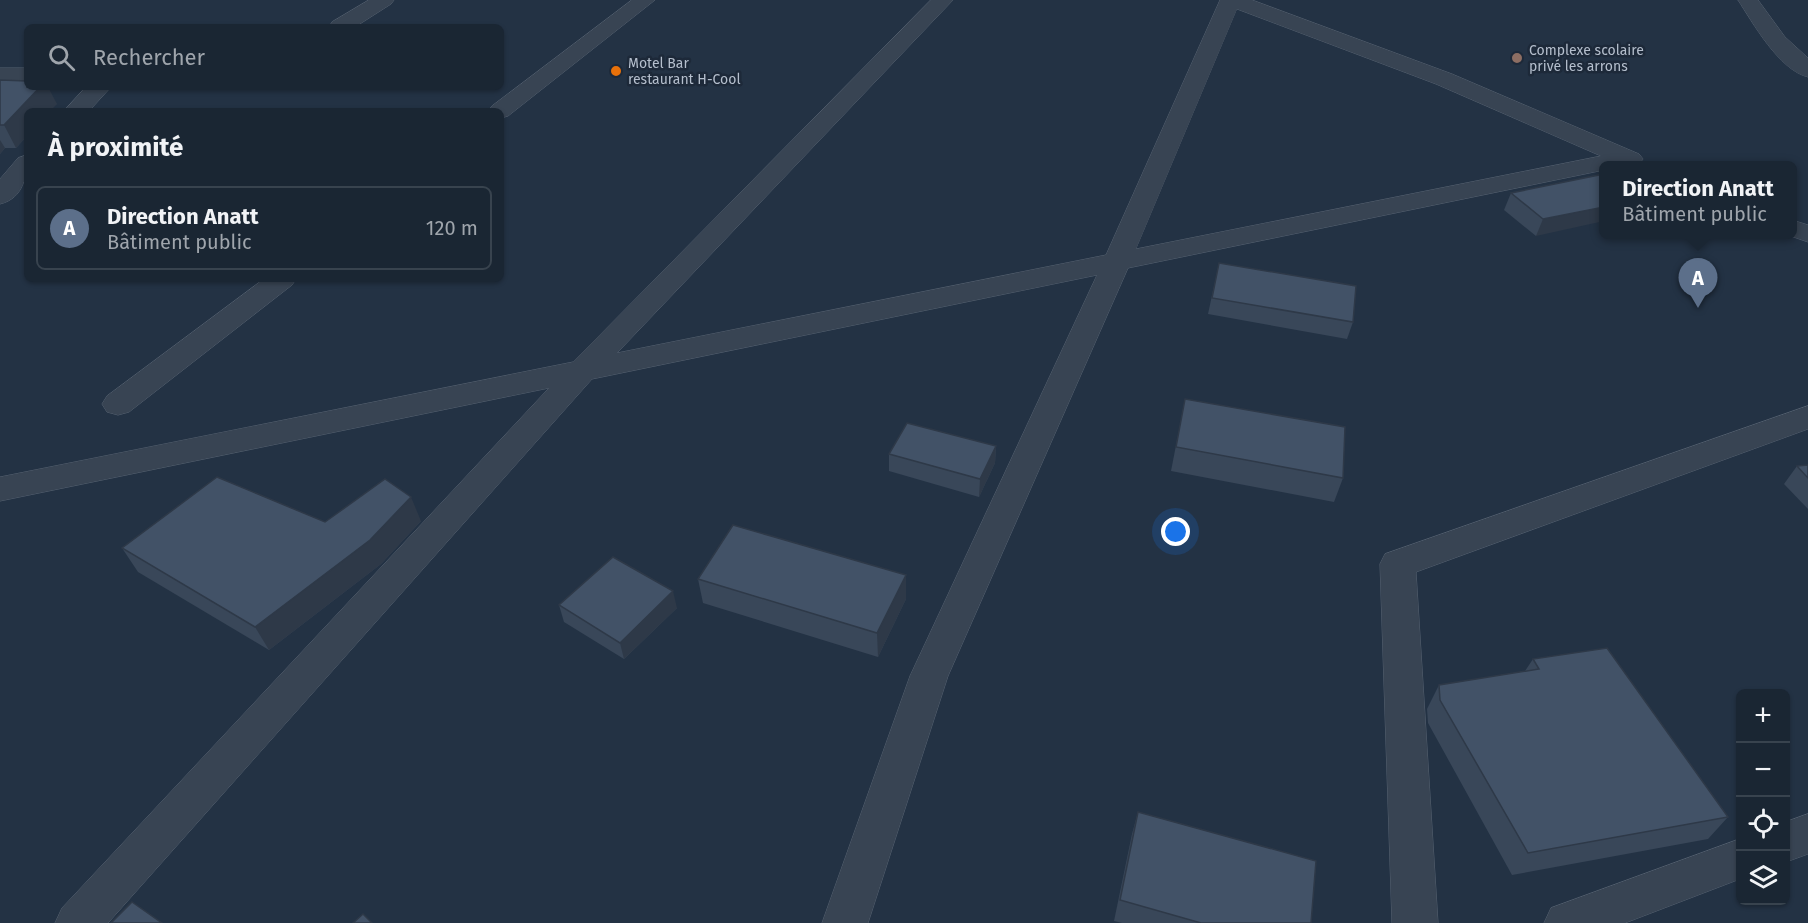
<!DOCTYPE html>
<html lang="fr">
<meta charset="utf-8">
<style>
:root{--surface:#1a2633;--page:#27323f;--text:#f1f3f6;--muted:#9fa5ac;--line:#38434e;--accent:#0b8043}
body{margin:0;font-family:"Fira Sans",sans-serif;background:var(--page);color:var(--text)}
.controls{position:absolute;right:18px;bottom:18px;display:grid;overflow:hidden;border-radius:9px;box-shadow:0 2px 4px #0004}
.controls button{width:54px;height:54px;display:grid;place-items:center;padding:0;border:0;border-bottom:2px solid var(--line);background:var(--surface);color:var(--text);font:30px sans-serif}
.you{position:absolute;left:1176px;top:532px;width:21px;height:21px;margin:-15px;border:4px solid #fff;border-radius:50%;background:#1a73e8;box-shadow:0 0 0 9px #1a73e833}
.badge{display:grid;place-items:center;width:39px;height:39px;border-radius:50%;background:var(--accent);color:#fff;font-size:20px;font-weight:700}
.pin{position:absolute;translate:-50% -50px;filter:drop-shadow(0 2px 3px #0008)}
.pin::after{content:'';position:absolute;top:32px;width:21px;height:18px;background:inherit;clip-path:polygon(0 0,100% 0,50% 100%)}
.popup{position:absolute;left:1599px;top:161px;width:198px;height:78px;box-sizing:border-box;display:grid;place-content:center;border-radius:9px;background:var(--surface);filter:drop-shadow(0 2px 4px #0005);font-size:20px;white-space:nowrap;color:var(--muted)}
.popup b{font-size:22px;color:var(--text)}
.popup::after{content:'';position:absolute;left:50%;top:100%;margin-left:-12px;border:12px solid transparent;border-top-color:var(--surface)}
.list{margin:0;padding:0;list-style:none}
h2{display:flex;justify-content:space-between;align-items:center;height:78px;margin:0;padding:0 24px;font-size:26px}
h2 small{font-size:20px;font-weight:400;color:var(--muted)}
.list li{display:grid;grid-template-columns:39px 1fr auto;gap:18px;align-items:center;box-sizing:border-box;height:84px;margin:0 12px 12px;padding:0 12px;border:2px solid var(--line);border-radius:9px}
.list b{display:block;font-size:22px;white-space:nowrap}
.list p{margin:0;font-size:20px;white-space:nowrap;color:var(--muted)}
.list em{font-size:20px;font-style:normal;color:var(--muted)}
.icon{flex:none;width:33px;height:33px;fill:none;stroke:currentColor;stroke-width:2;stroke-linecap:round;stroke-linejoin:round}
.map{position:relative;flex:none;width:1808px;height:923px;overflow:hidden}
.search{position:absolute;background:var(--surface);box-shadow:0 2px 4px #0004;left:24px;top:24px;width:480px;height:66px;display:flex;align-items:center;gap:15px;box-sizing:border-box;padding:0 21px;border-radius:9px;color:var(--muted);font-size:22px}
.panel{position:absolute;background:var(--surface);box-shadow:0 2px 4px #0004;left:24px;top:108px;width:480px;height:174px;border-radius:9px}
.map>svg:first-child{display:block}
</style>
<div class="map">
<svg width="1808" height="923" viewBox="0 0 1808 923">
<rect width="100%" height="100%" fill="#233244"/>
<g fill="none" stroke-linecap="round" stroke-linejoin="round">
<defs>
<g id="minor">
<path d="M369,0H394L391,4L355,27H329L332,22Z"/>
<path d="M632,0H655L508,116L501,118V111H488L492,106Z"/>
<path d="M931,0H953L617,353L1106,255L1220,0H1252L1452,74L1639,154L1643,159L1639,164L1634,166H1604V170L1128,268L948,676L868,923H822L910,676L1097,275L592,379L108,923H55L62,908L549,388L0,501V477L573,362ZM1237,9L1436,84L1601,156L1136,249Z"/>
<path d="M1738,0H1758L1785,37L1808,58V77C1779,70 1753,23 1738,0Z"/>
<rect x="0" y="68" width="27" height="14"/>
<path d="M86,87H111L89,111H64Z"/>
<path d="M27,155C27,176 24,198 0,204V179L18,158Z"/>
<path d="M1792,220L1808,225V242L1785,234H1792Z"/>
<path d="M264,279H296L292,285L129,412L118,415L107,412L102,404L107,396Z"/>
<path d="M1808,406V429L1416,572L1438,923H1392L1380,564L1385,554Z"/>
<path d="M1808,814V854L1786,862V822Z"/>
<path d="M1740,839V879L1625,923H1544L1551,908Z"/>
</g>
</defs>
<use href="#minor" stroke="#566271" stroke-width="1"/>
<use href="#minor" fill="#384453" fill-rule="evenodd"/>
</g>
<g fill="#394759">
<path d="M0,80L57,104L27,111V136L16,148H5L0,154Z"/>
<path d="M1604,174L1536,236L1504,210L1511,193Z"/>
<path d="M1219,263L1353,322L1347,339L1208,314Z"/>
<path d="M1185,399L1343,478L1334,502L1171,471Z"/>
<path d="M996,446L995,463L979,497L889,471V454Z"/>
<path d="M1808,465V509L1784,484L1797,466Z"/>
<path d="M421,521L381,564L269,650L138,572L122,548L325,522Z"/>
<path d="M906,575V599L878,657L703,603L698,579Z"/>
<path d="M559,605L677,608L624,659L564,622Z"/>
<path d="M1533,659L1728,817L1708,839L1512,875L1428,723L1427,709L1439,685L1525,671Z"/>
<path d="M1138,812L1311,923H1122L1114,921L1132,834Z"/>
</g>
<g fill="#2e3948">
<path d="M40,87H48L57,104L50,111H27V136L16,148L4,125Z"/>
<path d="M0,140L5,148L0,154Z"/>
<path d="M1604,207V221L1536,236L1543,219Z"/>
<path d="M996,446L995,463L979,497L980,479Z"/>
<path d="M411,497L421,521L381,564L269,650L255,627Z"/>
<path d="M906,575V599L878,657L877,633Z"/>
<path d="M673,591L677,608L624,659L620,643Z"/>
</g>
<g fill="#425267" stroke="#2e3948" stroke-width="1.5">
<path d="M0,80L27,81V87H40L4,125H0Z"/>
<path d="M1604,174V207L1543,219L1511,193Z"/>
<path d="M1219,263L1356,286L1353,322L1212,298Z"/>
<path d="M1185,399L1345,427L1343,478L1176,447Z"/>
<path d="M907,423L996,446L980,479L889,454Z"/>
<path d="M1808,465V478L1797,466Z"/>
<path d="M217,477L325,522L385,479L411,497L370,540L255,627L122,548Z"/>
<path d="M733,525L906,575L877,633L698,579Z"/>
<path d="M613,557L673,591L620,643L559,605Z"/>
<path d="M1607,648L1728,817L1528,853L1440,700L1439,685L1539,669L1533,659Z"/>
<path d="M1138,812L1316,861L1311,923H1201L1120,900Z"/>
<path d="M132,902L162,923H111Z"/>
<path d="M363,914L372,923H353Z"/>
</g>
<circle fill="#8d6e63" stroke="#1d2939" stroke-width="2" cx="1517" cy="58" r="6"/>
<circle fill="#e8710a" stroke="#1d2939" stroke-width="2" cx="616" cy="71" r="6"/>
<g text-anchor="middle" stroke-width="5" stroke-linejoin="round" paint-order="stroke">
<g font-size="14" fill="#b5bfcd" stroke="#1d2939" text-anchor="start">
<text x="1529" y="55">Complexe scolaire<tspan x="1529" dy="16">privé les arrons</tspan></text>
<text x="628" y="68">Motel Bar<tspan x="628" dy="16">restaurant H-Cool</tspan></text>
</g>
</g>
</svg>
<div class="controls">
<button>+</button>
<button>−</button>
<button><svg class="icon" aria-label="locate" viewBox="0 0 24 24"><circle cx="12" cy="12" r="6"/><path d="M12 2v4M12 18v4M2 12h4M18 12h4"/></svg></button>
<button><svg class="icon" aria-label="layers" viewBox="0 0 24 24"><path d="M12 4l9 5-9 5-9-5zM3 14l9 5 9-5"/></svg></button>
</div>
<div class="you"></div>
<div class="pin badge" style="left:1698px;top:308px;background:#5c6f8a">A</div>
<div class="popup"><b>Direction Anatt</b>Bâtiment public</div>
<div class="search"><svg class="icon" aria-label="search" viewBox="0 0 24 24"><circle cx="10" cy="10" r="6"/><path d="M15 15l6 6"/></svg>Rechercher</div>
<section class="panel">
<h2>À proximité<small></small></h2>
<ul class="list">
<li><span class="badge" style="background:#5c6f8a">A</span><div><b>Direction Anatt</b><p>Bâtiment public</p></div><em>120 m</em></li>
</ul>
</section>
</div>
